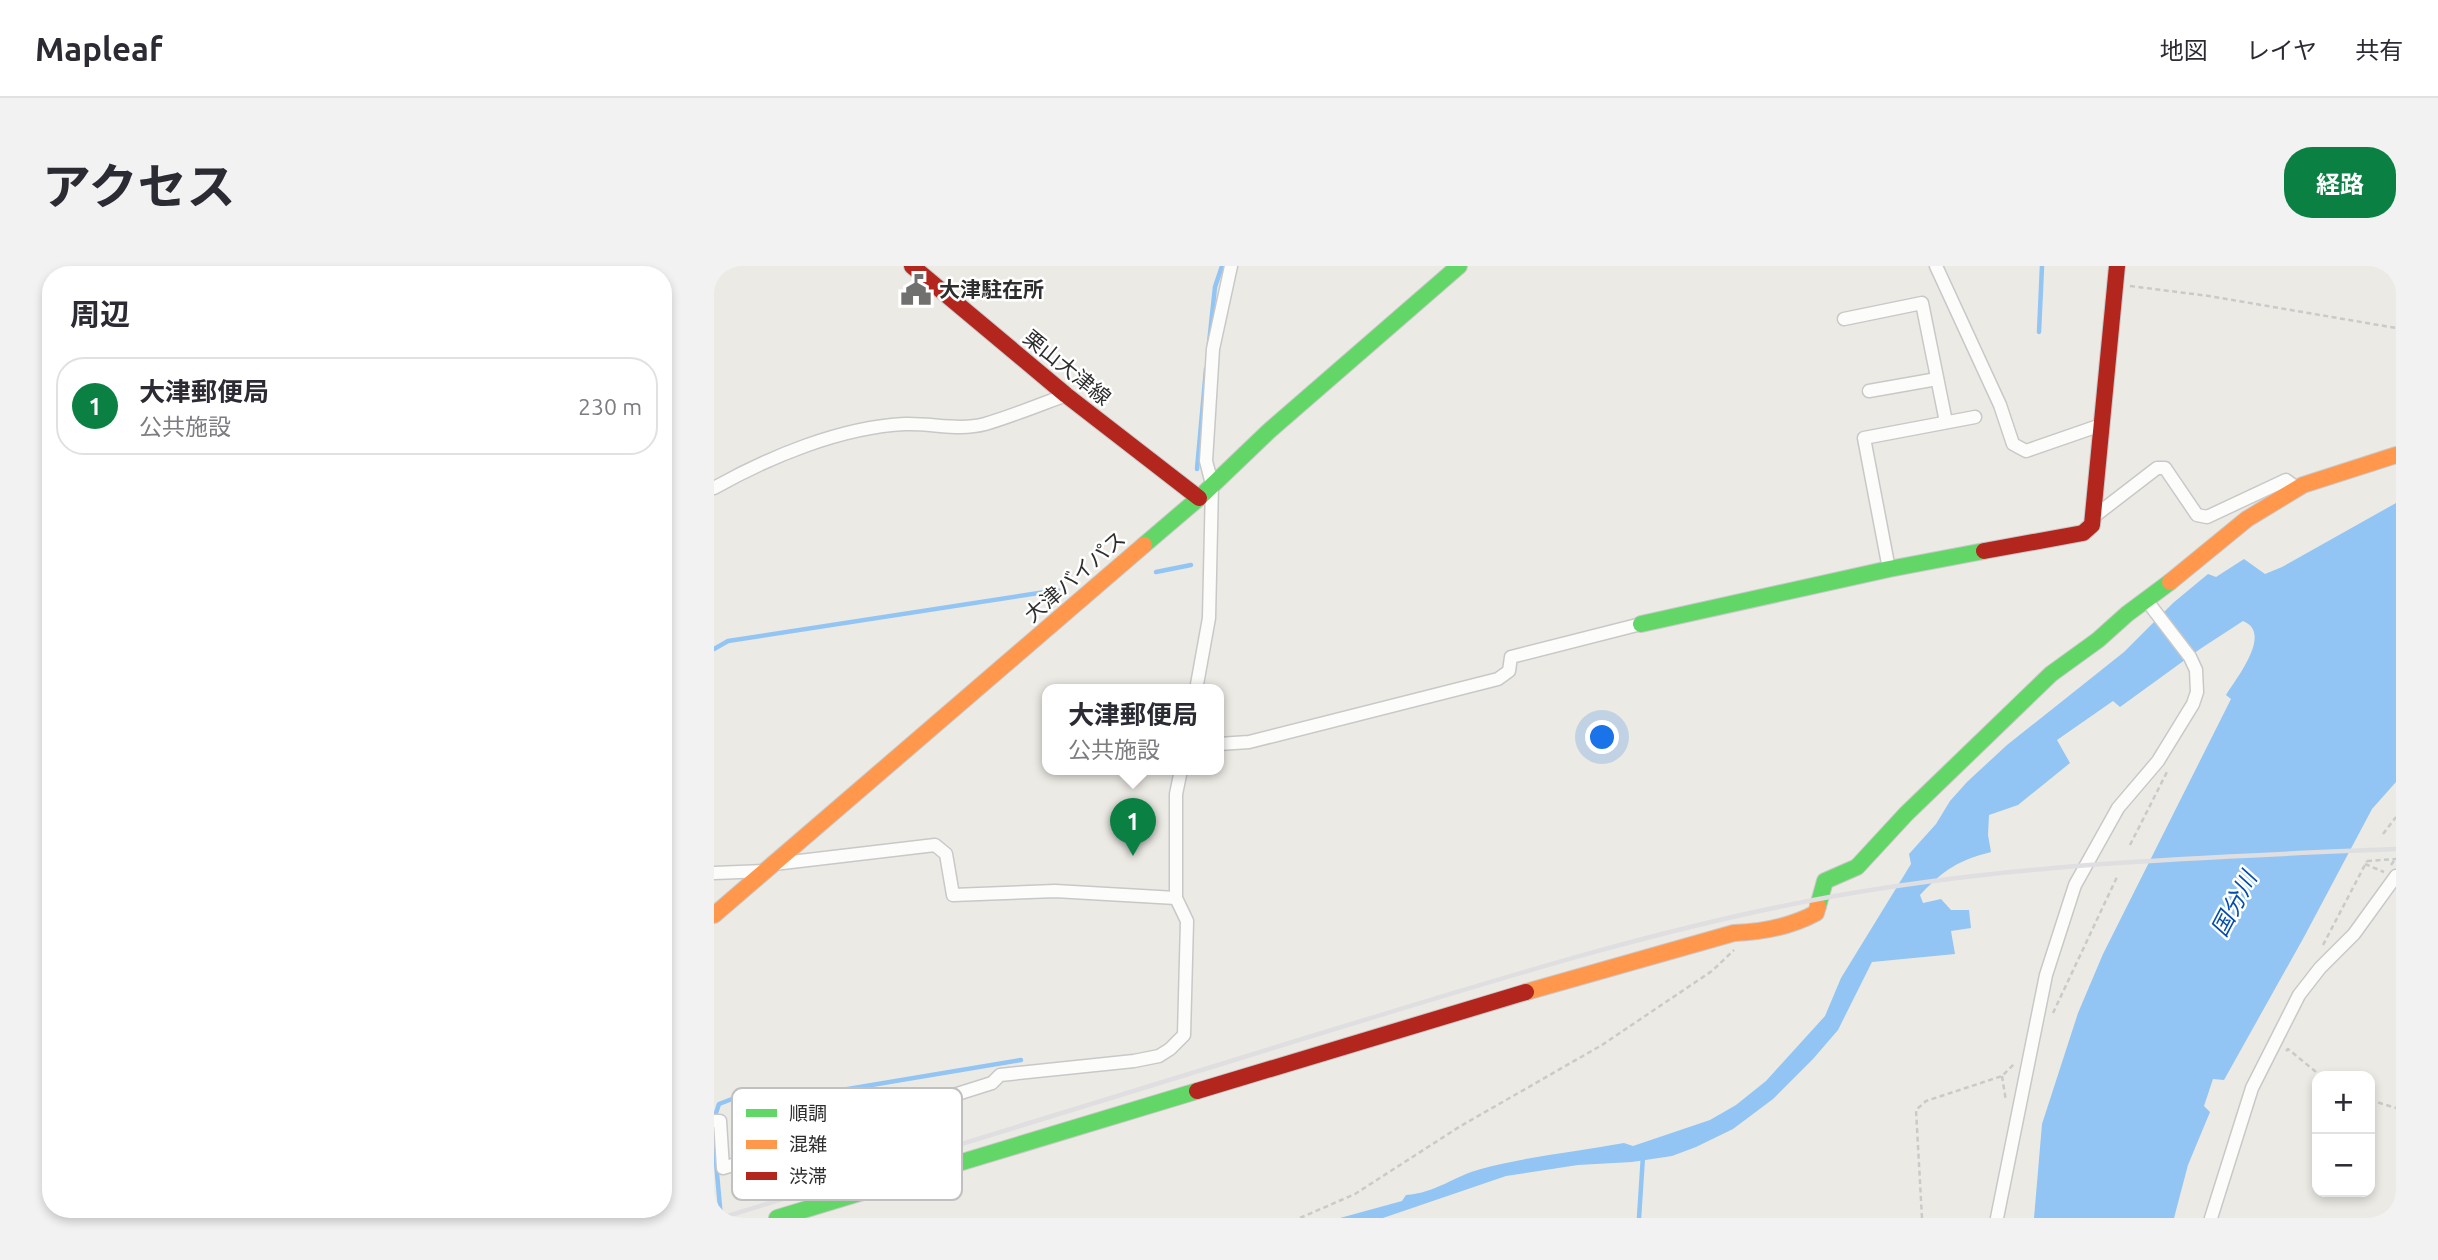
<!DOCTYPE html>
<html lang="ja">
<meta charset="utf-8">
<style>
:root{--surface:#fff;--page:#f2f2f3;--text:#2b2b33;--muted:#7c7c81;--line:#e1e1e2;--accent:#0b8043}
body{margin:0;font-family:Ubuntu,"Noto Sans JP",sans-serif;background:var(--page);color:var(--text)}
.controls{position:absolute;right:21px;bottom:21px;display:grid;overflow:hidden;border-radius:14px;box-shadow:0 4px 10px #0003}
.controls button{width:63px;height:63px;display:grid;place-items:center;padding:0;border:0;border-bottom:2px solid var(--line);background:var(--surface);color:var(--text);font:35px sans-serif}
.you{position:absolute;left:889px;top:472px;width:24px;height:24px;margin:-18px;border:5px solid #fff;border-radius:50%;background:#1a73e8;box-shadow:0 0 0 10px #1a73e833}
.badge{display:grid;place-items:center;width:46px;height:46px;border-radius:50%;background:var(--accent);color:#fff;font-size:23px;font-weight:700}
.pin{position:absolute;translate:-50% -58px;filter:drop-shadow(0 2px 4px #0008)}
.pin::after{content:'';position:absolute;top:37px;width:24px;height:21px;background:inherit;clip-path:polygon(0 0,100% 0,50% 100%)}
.popup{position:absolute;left:328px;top:418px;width:182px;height:91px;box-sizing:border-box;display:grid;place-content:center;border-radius:14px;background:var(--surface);filter:drop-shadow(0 2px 5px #0005);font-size:23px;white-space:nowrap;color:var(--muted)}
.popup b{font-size:26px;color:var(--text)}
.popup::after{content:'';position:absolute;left:50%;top:100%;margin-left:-14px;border:14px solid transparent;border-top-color:var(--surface)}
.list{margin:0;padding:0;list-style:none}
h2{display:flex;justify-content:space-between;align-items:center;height:91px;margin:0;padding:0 28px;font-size:30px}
h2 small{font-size:23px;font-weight:400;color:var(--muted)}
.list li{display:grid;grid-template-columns:46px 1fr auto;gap:21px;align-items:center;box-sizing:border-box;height:98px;margin:0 14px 14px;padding:0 14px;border:2px solid var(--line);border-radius:28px}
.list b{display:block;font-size:26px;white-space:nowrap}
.list p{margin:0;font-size:23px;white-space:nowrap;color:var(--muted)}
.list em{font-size:23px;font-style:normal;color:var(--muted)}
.map{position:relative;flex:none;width:1682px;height:952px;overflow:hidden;border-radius:28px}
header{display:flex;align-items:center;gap:42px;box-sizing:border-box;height:98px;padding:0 35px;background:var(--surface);border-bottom:2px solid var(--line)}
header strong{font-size:33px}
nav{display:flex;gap:38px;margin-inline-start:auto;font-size:24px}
.intro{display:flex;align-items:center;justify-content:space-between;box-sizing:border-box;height:168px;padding:0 42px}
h1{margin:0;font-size:49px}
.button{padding:18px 32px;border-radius:28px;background:var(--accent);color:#fff;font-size:24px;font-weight:700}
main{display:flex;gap:42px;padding:0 42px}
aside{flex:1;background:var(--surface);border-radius:28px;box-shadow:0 4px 10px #0003}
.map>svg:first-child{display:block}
</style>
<header>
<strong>Mapleaf</strong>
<nav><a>地図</a><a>レイヤ</a><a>共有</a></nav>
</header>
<div class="intro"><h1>アクセス</h1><a class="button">経路</a></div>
<main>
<aside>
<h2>周辺<small></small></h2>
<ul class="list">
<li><span class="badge">1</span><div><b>大津郵便局</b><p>公共施設</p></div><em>230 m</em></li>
</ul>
</aside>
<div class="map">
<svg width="1682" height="952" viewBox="0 0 1682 952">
<rect width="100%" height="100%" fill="#eceae4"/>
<path fill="#92c5f3" d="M1682,237V516L1658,543L1590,671L1510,814L1499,813L1490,840L1496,846L1474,899L1460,952H1320L1328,858L1364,747L1389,688L1517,433L1512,429C1523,411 1559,367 1529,355L1486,383L1406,441L1399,435L1343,474L1356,497L1304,539L1275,549L1274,569L1277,586C1243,595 1231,603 1206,629L1209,637L1227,633L1237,644H1255L1257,662L1237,665L1241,688L1158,696L1124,764L1099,793L1059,833L1019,863L982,881L958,890L918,896L864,899L792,910L669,952H626L688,935L692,929C722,927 740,910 767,903C815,890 862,886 910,877L919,880L996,854L1022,839L1052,815L1111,750L1127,712L1197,598L1195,588L1222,558L1236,535L1253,516L1293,479L1410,386L1459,337L1494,308L1502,311L1530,293L1551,308L1568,301Z"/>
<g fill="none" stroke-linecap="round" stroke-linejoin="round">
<g stroke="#92c5f3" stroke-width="4.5">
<path d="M1325,66L1328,0"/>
<path d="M495,77L501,21L508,0"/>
<path d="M483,203L492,103"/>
<path d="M442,306L477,299"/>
<path d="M0,383L14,375L344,324"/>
<path d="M0,853L5,838L18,833L68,834L307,794"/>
<path d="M0,874L7,952"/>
<path d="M925,952L929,890"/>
</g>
<defs>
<g id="street">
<path d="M1222,0L1286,139L1299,178L1312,185L1387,159"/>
<path d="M1130,53L1208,37L1232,156"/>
<path d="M1155,125L1223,113"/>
<path d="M0,222C55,191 127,161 191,158C218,157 245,165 271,158C298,150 325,139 352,129"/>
<path d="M1378,252L1443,202H1451L1483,249L1493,251L1572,214L1583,222"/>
<path d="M1175,303L1150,172L1261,151"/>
<path d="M482,424L495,352L498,218L492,195L499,83L517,0"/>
<path d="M505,478L535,476L784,413L795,405L797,391L927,358"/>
<path d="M60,598L221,579L232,588L239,629L341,625L462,632"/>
<path d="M0,607L52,605"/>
<path d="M0,855H6L9,902L278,817L286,809L420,795L445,790L456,783L470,769L473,655L462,632V528L467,504"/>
<path d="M1283,952L1332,709L1361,619L1404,542L1444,495L1479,438L1483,426L1482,404L1476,391L1433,335"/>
<path d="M1497,952L1538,822L1585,729L1606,702L1640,668L1682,610"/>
</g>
<g id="fast">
<path d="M430,279L485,232L555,165L745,0"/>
<path d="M927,358L1175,303L1270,285"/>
<path d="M1104,640L1111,615L1143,601L1192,548L1337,408L1384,374L1413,348L1456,316"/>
<path d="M63,952L483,825"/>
</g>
<g id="slow">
<path d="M1456,316L1533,253L1589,219L1682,189"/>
<path d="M0,649L430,279"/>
<path d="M812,726L1020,667C1049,666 1076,661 1102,647L1104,640"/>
</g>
<g id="jam">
<path d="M198,0L352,129L485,232"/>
<path d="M1270,285L1369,267L1378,259L1403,0"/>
<path d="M483,825L812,726"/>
</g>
</defs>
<use href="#street" stroke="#c9c8c9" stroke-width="15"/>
<use href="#fast" stroke="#c9c8c9" stroke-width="18"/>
<use href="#slow" stroke="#c9c8c9" stroke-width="18"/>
<use href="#jam" stroke="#c9c8c9" stroke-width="18"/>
<g stroke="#cacac9" stroke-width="2.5" stroke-dasharray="5 3.5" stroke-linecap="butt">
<path d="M1416,20L1495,30L1682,62"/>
<path d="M1669,568L1682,551"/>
<path d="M1416,579L1454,504"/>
<path d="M1651,598L1670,606"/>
<path d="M1677,599L1682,592"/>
<path d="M1609,679L1653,595"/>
<path d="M1339,747L1403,611"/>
<path d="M1572,785L1574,783L1607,810"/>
<path d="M1288,810L1292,835"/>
<path d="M1656,834L1682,842"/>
<path d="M586,952L641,928L745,861L888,779L998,705L1020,684"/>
<path d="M1208,952L1202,844L1212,835L1288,810L1301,797"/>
</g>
<use href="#street" stroke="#fcfcfb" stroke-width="12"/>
<use href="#fast" stroke="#63d668" stroke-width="16"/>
<use href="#slow" stroke="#ff974d" stroke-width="16"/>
<use href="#jam" stroke="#b3261e" stroke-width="16"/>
<path stroke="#dfdee1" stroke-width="4.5" d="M7,952C208,890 410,828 611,766C779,715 948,661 1121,630C1307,597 1494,591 1682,583"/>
<path stroke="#cacac9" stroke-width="2.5" stroke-dasharray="5 3.5" stroke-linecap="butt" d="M1653,595L1682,593"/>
</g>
<defs>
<symbol id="civic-bare" viewBox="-9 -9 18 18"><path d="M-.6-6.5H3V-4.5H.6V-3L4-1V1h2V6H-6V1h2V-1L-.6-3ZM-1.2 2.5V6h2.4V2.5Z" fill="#70706e" stroke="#fff" stroke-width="2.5" paint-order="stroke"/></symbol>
</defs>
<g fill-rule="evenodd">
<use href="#civic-bare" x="180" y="2" width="44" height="44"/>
</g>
<g text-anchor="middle" stroke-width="5" stroke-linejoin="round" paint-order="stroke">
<g font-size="21" font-weight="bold" fill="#2e2e2e" stroke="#fff" text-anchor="start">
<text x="225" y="31">大津駐在所</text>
</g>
<g font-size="21" fill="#2e2e2e" stroke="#fff">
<text transform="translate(353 102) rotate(39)" y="7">栗山大津線</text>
<text transform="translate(361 311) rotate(-41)" y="7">大津バイパス</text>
</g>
<g font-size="23" font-style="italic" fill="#024dad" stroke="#fff">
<text transform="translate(1520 638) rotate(-62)" y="8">国分川</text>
</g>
</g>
<rect x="18" y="822" width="230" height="112" rx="10" fill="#fff" stroke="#c0c0c0" stroke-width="2"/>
<rect x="32" y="843" width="31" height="8" fill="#63d668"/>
<rect x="32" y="874" width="31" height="9" fill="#ff974d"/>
<rect x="32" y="906" width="31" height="8" fill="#b3261e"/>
<g font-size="19" fill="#2e2e2e">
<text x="75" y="854">順調</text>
<text x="75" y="885">混雑</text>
<text x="75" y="917">渋滞</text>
</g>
</svg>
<div class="controls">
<button>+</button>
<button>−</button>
</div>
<div class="you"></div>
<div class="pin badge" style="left:419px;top:590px">1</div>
<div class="popup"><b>大津郵便局</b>公共施設</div>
</div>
</main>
